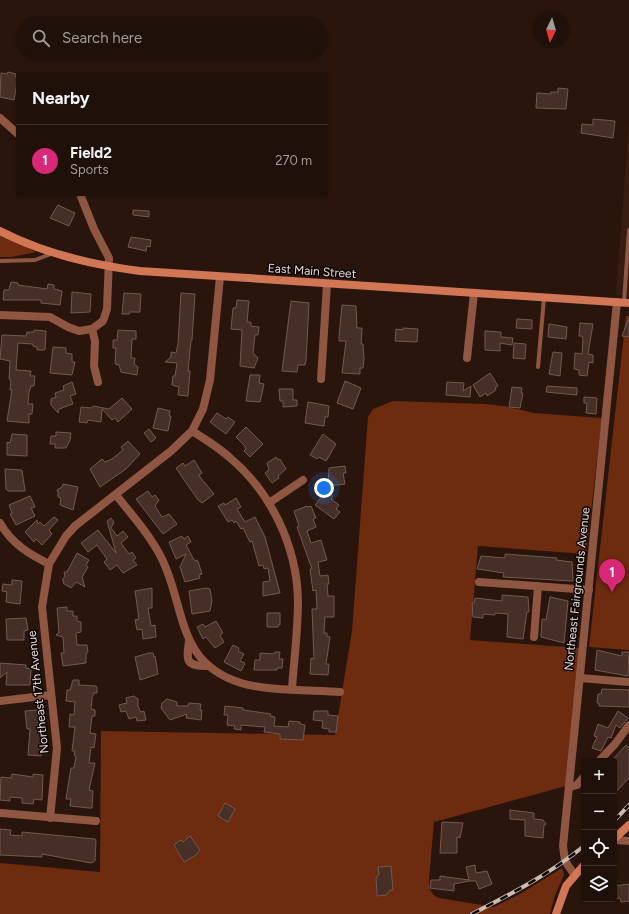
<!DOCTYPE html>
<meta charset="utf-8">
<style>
:root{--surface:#20100a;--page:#2d1e18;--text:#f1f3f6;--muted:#a29d9c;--line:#3d302b;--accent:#db2777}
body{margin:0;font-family:Figtree,sans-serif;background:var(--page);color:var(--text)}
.controls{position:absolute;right:12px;bottom:12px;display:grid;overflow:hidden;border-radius:4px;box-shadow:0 1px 3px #0004}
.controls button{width:36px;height:36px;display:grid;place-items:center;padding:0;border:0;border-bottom:1px solid var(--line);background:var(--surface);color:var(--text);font:20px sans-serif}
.compass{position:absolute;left:533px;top:12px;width:36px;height:36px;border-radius:50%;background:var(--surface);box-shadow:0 1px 3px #0004;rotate:185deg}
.you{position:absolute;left:324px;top:488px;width:14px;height:14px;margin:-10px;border:3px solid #fff;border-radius:50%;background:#1a73e8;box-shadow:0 0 0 6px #1a73e833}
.badge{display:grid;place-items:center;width:26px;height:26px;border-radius:50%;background:var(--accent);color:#fff;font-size:13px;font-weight:700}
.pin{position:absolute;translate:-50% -33px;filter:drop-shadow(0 1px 2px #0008)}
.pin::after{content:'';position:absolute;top:21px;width:14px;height:12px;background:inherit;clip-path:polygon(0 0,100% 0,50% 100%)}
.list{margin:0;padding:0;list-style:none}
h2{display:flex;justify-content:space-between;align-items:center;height:52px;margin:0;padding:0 16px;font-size:17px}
h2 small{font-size:13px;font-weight:400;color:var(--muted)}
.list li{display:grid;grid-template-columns:26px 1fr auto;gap:12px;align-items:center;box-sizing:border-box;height:72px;padding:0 16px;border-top:1px solid var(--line)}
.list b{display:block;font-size:15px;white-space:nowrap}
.list p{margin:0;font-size:13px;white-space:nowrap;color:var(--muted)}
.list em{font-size:13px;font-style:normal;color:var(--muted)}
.icon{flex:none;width:22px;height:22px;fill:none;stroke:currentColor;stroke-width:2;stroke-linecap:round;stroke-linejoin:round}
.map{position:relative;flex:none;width:629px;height:914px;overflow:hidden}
.search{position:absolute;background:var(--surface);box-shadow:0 1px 3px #0004;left:16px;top:16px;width:312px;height:44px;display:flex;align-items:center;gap:10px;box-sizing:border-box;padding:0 14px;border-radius:22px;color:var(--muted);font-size:15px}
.panel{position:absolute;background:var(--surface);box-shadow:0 1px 3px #0004;left:16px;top:72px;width:312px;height:124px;border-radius:4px}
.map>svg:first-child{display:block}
</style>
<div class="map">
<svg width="629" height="914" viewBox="0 0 629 914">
<rect width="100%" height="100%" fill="#2a150d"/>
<path fill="#371c11" d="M629,119V296L616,295Z"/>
<g fill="#6d2b10">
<path d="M0,234L36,252L11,257H0Z"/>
<path d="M626,316H629V650L589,647Z"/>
<path d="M393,401L484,404L504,406L534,413L602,418L586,554L478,546L470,640L580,648L566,786L434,822L429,879C429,889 430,894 439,898L494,907L520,894L562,868L564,875L555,895L550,914H0V863L100,872L101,731L335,735L352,631L368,417L373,409Z"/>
</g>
<g fill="#462f26" stroke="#735950">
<path d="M8,72L16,74L15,77H18L14,100L0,97L1,73L7,74Z"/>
<path d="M558,88L568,89L566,109L536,108L537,93L551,94V92H558Z"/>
<path d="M593,119L615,121L613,138L581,133L582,124L593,125Z"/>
<path d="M58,205L75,213L69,226L50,218Z"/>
<path d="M133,210L149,211V217L133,215Z"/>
<path d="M131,237L151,240L150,247L147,246L146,251L128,247Z"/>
<path d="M11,282L18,283V285L47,289L48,284L54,285V289L62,291L60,305L41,303V300H3L4,290H9Z"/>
<path d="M72,292L91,294L90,312L71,313Z"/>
<path d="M124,293L141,294L140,312H130L129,314H122Z"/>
<path d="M181,293L195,294L192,340H191L188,371H190L188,396L178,395L179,387L172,385L173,376H175L177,363L165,362L171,357V352L176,353L178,344Z"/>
<path d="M237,300L249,301L247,322H251V326L259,327L258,335H255L253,353L258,358L254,368L240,366L242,330L231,329L233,308H236Z"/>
<path d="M291,301L309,303L306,361L305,365H298L297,372L282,371Z"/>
<path d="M342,305L356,306L357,328H362L361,344H363L364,359L363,368H360V374L342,373L346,341H339V337Z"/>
<path d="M629,318V337L622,336Z"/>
<path d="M517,319L532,320V329L516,328Z"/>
<path d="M580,323L593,324L588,354L593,355V363L589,362L587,376L579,375V370L574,369L575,353L582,354L583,340L582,336H579Z"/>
<path d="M549,324L567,327L566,339L548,337Z"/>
<path d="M403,328L418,329L417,342L395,341L396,329L403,330Z"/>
<path d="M34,330L46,331L45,350H37V347L33,346V344L18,343L16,370L31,371L30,376H35L34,386H31L29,392L28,404H33L32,414H29V423L7,421L12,390H10L11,380L9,379L10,361L0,359L2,335L26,336L27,332H34Z"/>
<path d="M118,330L136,331V339H132L131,358H135L134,364L138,367L137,375L121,372L119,365L115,364L116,348H113V340H117Z"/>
<path d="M485,331L501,332V337L513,338L512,345L500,343V351L485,350Z"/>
<path d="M514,343L526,344L525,359L513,358Z"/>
<path d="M53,347L66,348V353L72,354V362H75L72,375L50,373Z"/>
<path d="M553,352L562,353L560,376L549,374Z"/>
<path d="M490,373L498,386L495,388L496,390L487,396L486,393L480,397L473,385Z"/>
<path d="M250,375H260L259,383L264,384L260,402L246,401Z"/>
<path d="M345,381L361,388L353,409L337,403Z"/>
<path d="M72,382L76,394L70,396L73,404L59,409L58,413L51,405V399L56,397L55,393L64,390L63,386Z"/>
<path d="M447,382L464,383L463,391L471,386L470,397L446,395Z"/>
<path d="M547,386L577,388V395L546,392Z"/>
<path d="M512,387L522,388L521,393H523L520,408L509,407Z"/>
<path d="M279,389H293V400H297V406L283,407V401H280Z"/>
<path d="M584,397L597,398L596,414L586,413L587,403H584Z"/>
<path d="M122,398L132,409L118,422L115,418L112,420L102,409L101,422L88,420L87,423L79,422L81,407L92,408L93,406L109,409Z"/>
<path d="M308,402L329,406L328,417H325L324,426L305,423Z"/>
<path d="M158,408L170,411L169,416H171L168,431L153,428Z"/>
<path d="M217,413L226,419L228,417L235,422L226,434L210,422Z"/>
<path d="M246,427L263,444L250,457L244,451L246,449L244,445L236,437Z"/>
<path d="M149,429L156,438L151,442L144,433Z"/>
<path d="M56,432L71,433L70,440L66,448H55V444H50L51,436H56Z"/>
<path d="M12,434L27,435V456L7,455V442L10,443Z"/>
<path d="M323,434L336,444L326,461L319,457L317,459L310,455Z"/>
<path d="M128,441L140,454L126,469L100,487L90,469L102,459L105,462L112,459L123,450L121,447Z"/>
<path d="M276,457L278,460L280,459L286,469L278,476L279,478L272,483L265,473L269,470L267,463Z"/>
<path d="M194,460L202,473L199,475L200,477L214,494L202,503L198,500L176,468L183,463L185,466Z"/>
<path d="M345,466L346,473H343L345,484L328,486L329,468Z"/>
<path d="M5,469L22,470L25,491H8L6,489Z"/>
<path d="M63,484L78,487L73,510L60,505L61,498L58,497V492L57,490L62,487Z"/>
<path d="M148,491L152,497L155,495L159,500L155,506L162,517L169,514L177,524L163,534L136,499Z"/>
<path d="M326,491L333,496L331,499L339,505L336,509L340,512L334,519L315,505Z"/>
<path d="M30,496L35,507L31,508L35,516L16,525L10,514L12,513L9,505Z"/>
<path d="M236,498L241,507L237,509L245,522L255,517L265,537L280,593L263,596V582L270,581L268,568L264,569L263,565L259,566L252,541L250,542L243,528L241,529L236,521L234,523L232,520L228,522L218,506L224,503L225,505Z"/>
<path d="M307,506L308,507L311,506L316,518L313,519L316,527L307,531L311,543L321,540L327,560L318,562L320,576L328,575L329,584H327L328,596H334V617H325L324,633H327V636L330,637L326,664H329L328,675L310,674L311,658L314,659L312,609H317L316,590L313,591L310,569H312L297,527L299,526L294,511Z"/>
<path d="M54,517L58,520L49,530L52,534L42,545L36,539L34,542L25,532L37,520L38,524L40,522L44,526Z"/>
<path d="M111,518L114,522L111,528L117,536L123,531L128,537L121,543L129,554L132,552L136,558L133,560L137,565L123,573L117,565L110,570L104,562L107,559L97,545L88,552L81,543L98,530L116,553L107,521Z"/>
<path d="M182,536L184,539L188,536L191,542L186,545L194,560L198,561L202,574L199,575L200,578L185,582L180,567L186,554L176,559L169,542Z"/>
<path d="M77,553L89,560L86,565L88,567L82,577L85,587L76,582L71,588L63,583L64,581L62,580L65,576L64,572H67Z"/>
<path d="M505,554L557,558L556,560L572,562L573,581L503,577L504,573L477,569L481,556L505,558Z"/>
<path d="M12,580L22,581L20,604L6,602L7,592L2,591L3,584L12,585Z"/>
<path d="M152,588V608H148L151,626L155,625L156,637L143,639L142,629L137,630L135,620L139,619L135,591Z"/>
<path d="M206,588L210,589L212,601L210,611L192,614L189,591Z"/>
<path d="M502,595L528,597L529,612H527L523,639L507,637L508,614L495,613V615L483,614V618L473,617L472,603H474L475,598L502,601Z"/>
<path d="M550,597L568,601L564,643L541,637L542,619L546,620Z"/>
<path d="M67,607V611H73V616H77V621L81,622V632L76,633L77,645H87L88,652L86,654V663L63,666L61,653H64L63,637L56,635L59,632L57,608Z"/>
<path d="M267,613H280V625H278V627H267Z"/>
<path d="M26,618L28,630L24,631V640H7L6,619Z"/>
<path d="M216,621L223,633L220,635L224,642L215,648L206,637L203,639L197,627L203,624L205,627Z"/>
<path d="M233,645L239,648L238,651L244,654L240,661L245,663L241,671L224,662Z"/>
<path d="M597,650L622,656V652H629L628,676L595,670Z"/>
<path d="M275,652H280L279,659H283L282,668H277V670H254L255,660H260V653L273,654Z"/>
<path d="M149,653H153L154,657L155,656L158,674L140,680L135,657Z"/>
<path d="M0,663L26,665V668L31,669L30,685H6L7,672L0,678Z"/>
<path d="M73,680H79V685L96,686L97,688V693H94L92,698L91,709L95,710V716H92L90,733L96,734L94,748L91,747L89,763H95L89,790L93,791L92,808H89L70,806L71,799H66L71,768H74L76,756L74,755L75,751H72L75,727H69L70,714L74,715L75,702L66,701L67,690H70Z"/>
<path d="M602,689L629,690V707L599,706V703H597L598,694H601Z"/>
<path d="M134,696L138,699V707L141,712L144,711L146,720L137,721L136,717L129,719L126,711L121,712L119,705L127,703L126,698Z"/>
<path d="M167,699L177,702V706H188L189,703L201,704L200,710H202L201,720L186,718L187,714L170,720L161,708L162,703Z"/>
<path d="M225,706L243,708V710L271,714L270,716L275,717L274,726L288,727L289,721L300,722V724L305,725L303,740L280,739V734L264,732L265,727L241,725V730L234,729L235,726L227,725L228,715H224Z"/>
<path d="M38,710L41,737H43L41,756L28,755L30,729H27L25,711Z"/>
<path d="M314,711H328V715L338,716L336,732H329V729L322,728L323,721L313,720Z"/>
<path d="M618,711L628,718L620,728L616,725L611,738L608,737L601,751L592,748L597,737L594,736L598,724L608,728Z"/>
<path d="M626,745L629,748V778L614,794V758Z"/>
<path d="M12,774L33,777V774L43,775L42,800L34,799L33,804L22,803V798L10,797V801L0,800L1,777L11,778Z"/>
<path d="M225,803L235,809L228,822L218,816Z"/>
<path d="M510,810L534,813V819L543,820L546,824L544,825L543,838L525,836V820L510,819Z"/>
<path d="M442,822L463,823L460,838L457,837V853H440Z"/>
<path d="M0,829L11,830L10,835L22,836V832L95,839L96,841L95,861L91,863L42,854V857L0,855Z"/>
<path d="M190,836L200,850L196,855L184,862L174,845L179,841L181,840L183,842Z"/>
<path d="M475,865L476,873L487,871L492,884L479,889L476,881H469L454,884V891L430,888L431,880H440V876L469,880L466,867Z"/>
<path d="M391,866L393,890H390L386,895L377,896L376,878L379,874L378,867Z"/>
<path d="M629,884V901L621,902L620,898L614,899V886Z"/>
</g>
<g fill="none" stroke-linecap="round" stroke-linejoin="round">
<g stroke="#8f5742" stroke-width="4">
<path d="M0,261L35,260L51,254"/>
<path d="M624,302L629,230"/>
<path d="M538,367L544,298"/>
</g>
<g stroke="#8f5742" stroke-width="8">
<path d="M0,118L18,134"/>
<path d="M0,315L50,317L68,327L79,331L92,329L103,321L107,309L109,258L94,229L80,194"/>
<path d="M92,329L95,341L94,366L98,382"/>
<path d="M467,358L474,293"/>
<path d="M321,379L327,284"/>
<path d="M192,431C205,439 218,447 229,457C271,492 297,546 298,601C298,630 294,660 292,689"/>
<path d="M116,495C132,515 150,535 162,559C186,608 176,663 241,683C267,691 312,690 340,692"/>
<path d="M269,503L303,480"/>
<path d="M0,523C12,544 29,554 49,564"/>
<path d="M479,582L589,590"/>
<path d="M534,637L538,586"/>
<path d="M189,641C186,662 186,666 209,666"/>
<path d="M580,678L629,682"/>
<path d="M0,701L51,695"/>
<path d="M599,761L615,744L629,725"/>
<path d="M570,787L577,785L584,777"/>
<path d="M0,813L96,821"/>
<path d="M50,818L57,748L42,607L49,564L66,536L75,526L171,451L192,431L203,409L210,380L220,277"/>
<path d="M614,840L629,841"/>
<path d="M574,874L565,861L563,846L617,302"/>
</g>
<g stroke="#d27755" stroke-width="8">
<path d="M0,231C43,253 92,265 140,271L629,303"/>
<path d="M614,839L629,825"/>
<path d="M556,914L566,886L584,865"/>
</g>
<defs>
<g id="rail">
<path d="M614,821L629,805"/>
<path d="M472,914C511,894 550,874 584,846"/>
</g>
</defs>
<use href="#rail" stroke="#cbbbb5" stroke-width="4"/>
<use href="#rail" stroke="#0c0503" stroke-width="2.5" stroke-dasharray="8" stroke-linecap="butt"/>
</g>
<g text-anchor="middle" stroke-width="3" stroke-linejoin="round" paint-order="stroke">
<g font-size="12" fill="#e7d8d2" stroke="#0c0503">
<text transform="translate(312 271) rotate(4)" y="4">East Main Street</text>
<text transform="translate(577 589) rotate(-84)" y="4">Northeast Fairgrounds Avenue</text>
<text transform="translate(38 692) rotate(-96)" y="4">Northeast 17th Avenue</text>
</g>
</g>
</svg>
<div class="controls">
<button>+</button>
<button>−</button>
<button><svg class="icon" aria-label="locate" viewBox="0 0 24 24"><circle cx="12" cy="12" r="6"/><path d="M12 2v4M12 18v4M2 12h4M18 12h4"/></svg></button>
<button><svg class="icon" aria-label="layers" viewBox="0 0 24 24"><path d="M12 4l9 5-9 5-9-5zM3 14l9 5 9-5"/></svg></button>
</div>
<svg class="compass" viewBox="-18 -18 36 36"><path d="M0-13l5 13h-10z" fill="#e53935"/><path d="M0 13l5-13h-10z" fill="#a29d9c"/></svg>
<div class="you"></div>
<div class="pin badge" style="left:612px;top:592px">1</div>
<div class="search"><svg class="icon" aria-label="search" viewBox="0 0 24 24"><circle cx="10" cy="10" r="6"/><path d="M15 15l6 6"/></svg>Search here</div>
<section class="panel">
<h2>Nearby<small></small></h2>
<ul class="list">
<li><span class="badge">1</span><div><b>Field2</b><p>Sports</p></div><em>270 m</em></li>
</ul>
</section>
</div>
